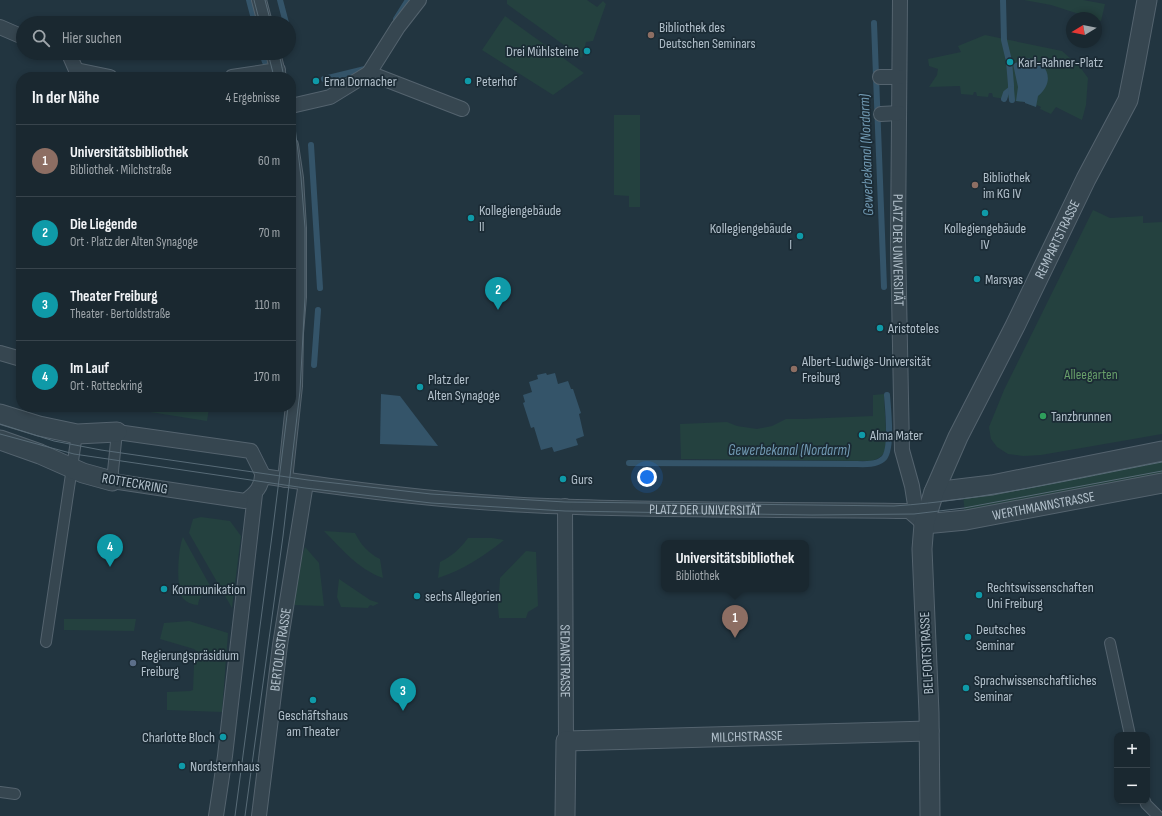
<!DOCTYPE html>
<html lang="de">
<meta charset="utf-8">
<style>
:root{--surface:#1a2830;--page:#27343c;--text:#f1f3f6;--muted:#9fa6ab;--line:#38444c;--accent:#b45309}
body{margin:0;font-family:"Sofia Sans Condensed",sans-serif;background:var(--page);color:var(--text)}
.controls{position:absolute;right:12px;bottom:12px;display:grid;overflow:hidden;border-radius:8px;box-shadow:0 2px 6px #0003}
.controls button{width:36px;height:36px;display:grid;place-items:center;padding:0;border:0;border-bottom:1px solid var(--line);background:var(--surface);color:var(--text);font:20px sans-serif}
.compass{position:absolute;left:1066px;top:12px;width:36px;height:36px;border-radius:50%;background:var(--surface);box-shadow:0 2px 6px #0003;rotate:260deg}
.you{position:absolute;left:647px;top:477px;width:14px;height:14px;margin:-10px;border:3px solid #fff;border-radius:50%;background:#1a73e8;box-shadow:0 0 0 6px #1a73e833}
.badge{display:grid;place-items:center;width:26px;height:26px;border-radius:50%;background:var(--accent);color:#fff;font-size:13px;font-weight:700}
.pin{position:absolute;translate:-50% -33px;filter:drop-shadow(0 1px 2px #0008)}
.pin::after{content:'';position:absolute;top:21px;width:14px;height:12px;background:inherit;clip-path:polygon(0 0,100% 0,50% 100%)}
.popup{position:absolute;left:661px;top:540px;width:148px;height:52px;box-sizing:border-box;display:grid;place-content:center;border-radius:8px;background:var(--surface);filter:drop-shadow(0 1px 3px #0005);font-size:13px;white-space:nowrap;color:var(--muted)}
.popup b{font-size:15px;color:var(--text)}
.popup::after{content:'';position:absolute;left:50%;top:100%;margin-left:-8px;border:8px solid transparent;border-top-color:var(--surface)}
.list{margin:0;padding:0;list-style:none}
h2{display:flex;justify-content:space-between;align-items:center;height:52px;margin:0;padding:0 16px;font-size:17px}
h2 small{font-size:13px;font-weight:400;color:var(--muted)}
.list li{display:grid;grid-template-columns:26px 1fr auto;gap:12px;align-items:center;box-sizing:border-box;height:72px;padding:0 16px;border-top:1px solid var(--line)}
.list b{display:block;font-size:15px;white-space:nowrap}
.list p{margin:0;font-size:13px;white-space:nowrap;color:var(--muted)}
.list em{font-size:13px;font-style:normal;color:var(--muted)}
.icon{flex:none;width:22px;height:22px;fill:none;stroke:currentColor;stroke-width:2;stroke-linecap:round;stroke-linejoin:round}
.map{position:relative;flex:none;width:1162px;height:816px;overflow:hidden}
.search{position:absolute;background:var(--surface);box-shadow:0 2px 6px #0003;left:16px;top:16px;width:280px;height:44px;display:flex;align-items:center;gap:10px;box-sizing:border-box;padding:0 14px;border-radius:22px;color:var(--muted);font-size:15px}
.panel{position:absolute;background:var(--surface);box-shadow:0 2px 6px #0003;left:16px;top:72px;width:280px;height:340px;border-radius:16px}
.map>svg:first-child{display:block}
</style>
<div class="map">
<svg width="1162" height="816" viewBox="0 0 1162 816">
<rect width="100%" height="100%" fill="#223540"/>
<g fill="#24413f">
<path d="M507,0H587L597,7L603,1L606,4L593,41L586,42L582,58L507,4Z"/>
<path d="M1024,0H1083L1105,4L1101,21L1051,5Z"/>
<path d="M505,16L584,73L553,95L482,50Z"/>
<path d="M985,35L1062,51L1080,67L1088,78L1086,105L1082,120L1056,107L1051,114L1040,109L1041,107L1037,105L1036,107L1025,103V102L1022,101L1021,102L1009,100V98L1006,97L1005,99L993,97L992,93H989L988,97L977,96L976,92H974L973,95L961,94L960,86L929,87L937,75L938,69L929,66L928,59L961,52L958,46Z"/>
<path d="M614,115H640V207H629V196L614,195Z"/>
<path d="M1093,210L1110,218L1143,216V223L1162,222V434L1041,455L1023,456L1008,454L997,447L991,439L989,427L1004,390Z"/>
<path d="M884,394C884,407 888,439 885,450C883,457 877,459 871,461L681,459L680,424L727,422L737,426L757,429L772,426L786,419H803L873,416V395Z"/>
<path d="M131,407H170L184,410L185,407L209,408L207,421L131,409Z"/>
<path d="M1162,458V476L965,514L963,495Z"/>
<path d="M201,517L230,521L241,536L232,608L189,533L193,519Z"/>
<path d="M324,531L355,533C361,545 368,553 380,559L383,578C358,569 342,549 324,531Z"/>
<path d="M183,537L214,593C205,591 199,596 198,605C193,605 185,602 182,597C176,585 178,548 183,537Z"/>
<path d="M468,538H492L504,540C484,556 463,570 438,578L440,562C452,556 460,549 468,538Z"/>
<path d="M305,547L319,563L324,606L293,605L301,559Z"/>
<path d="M526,551L536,552L538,606L528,612L526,618H499L498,607L500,578Z"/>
<path d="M339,579L370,600L379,603L373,606L371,605L369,606L368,608L341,607L337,597Z"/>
<path d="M64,619H136L134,631L64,630Z"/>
<path d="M189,621L228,633L222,712L167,710V692L190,691L193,690L194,665L198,652L194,649L160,639L164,623Z"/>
</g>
<g fill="#345469">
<path d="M1028,58C1049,63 1055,82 1038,96L1036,107L1025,103V102L1016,101L1018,87L1013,64Z"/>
<path d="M546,373L547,375L555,373L558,384L568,381L571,389H573L581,413L579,414L584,436L576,439L578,445L554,452L552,447L541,450L534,427L531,428L523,403L525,402L523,395L532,392L529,382L538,379L537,375Z"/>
<path d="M381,394L400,396L438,446L380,444Z"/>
</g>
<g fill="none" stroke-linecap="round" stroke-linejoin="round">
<g stroke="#345469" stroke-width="6">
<path d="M249,0L255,23"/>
<path d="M280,0L286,23"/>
<path d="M1003,0L1004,40L1009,61L1011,85V89L1006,93L1004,99"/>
<path d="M396,19L408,0"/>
<path d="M874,23L884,287"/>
<path d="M289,34L291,44"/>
<path d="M262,53L265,62"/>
<path d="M324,79L365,69"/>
<path d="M1011,89L1012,100"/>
<path d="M311,145L320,288"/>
<path d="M314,365L318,310"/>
<path d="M629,463L852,464C861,464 875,466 883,459C893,451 888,409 887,395"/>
</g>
<defs>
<g id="service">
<path d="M112,481L117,432"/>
<path d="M46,642L77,434"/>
<path d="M1110,643L1130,735"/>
<path d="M0,792L15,794"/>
<path d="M1145,801L1146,804L1158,816"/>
</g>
<g id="pedestrian">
<path d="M259,0L265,23"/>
<path id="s1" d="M900,0L898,242L902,450L912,486L915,505"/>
<path d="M0,27L23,37"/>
<path d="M67,53L69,54L76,70"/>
<path d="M273,53L279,77"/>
<path d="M76,70L110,77"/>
<path d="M369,73L462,109"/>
<path d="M232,77L278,70"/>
<path d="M880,77H899"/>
<path d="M291,106L330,97L369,73L398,27L419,0"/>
<path d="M881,114L899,113"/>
<path d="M0,353L21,359"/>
<path id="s2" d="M262,476C357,491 452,502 547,506C668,511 789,509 909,511L924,524"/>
<path d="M285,480L295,386L296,333L299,297V228L296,178L291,145"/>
<path d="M112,481L245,501C255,494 263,486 262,473L251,451L117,432"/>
<path id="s3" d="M565,506L566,741"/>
<path d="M216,816L225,756L255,494"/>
<path id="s4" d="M259,816L280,645L306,483"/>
</g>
<g id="minor">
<path d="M0,414L39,426L77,434L117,432"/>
<path d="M0,440L40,454L83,473L112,481"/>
<path d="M934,492L992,485L1162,451"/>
<path id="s5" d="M924,524L966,520L1162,483"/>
<path id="s6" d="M565,816L566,741L929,731"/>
<path id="s7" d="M930,816L929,713L922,549L924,524L934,492L958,437L1015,326L1086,179L1128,100L1135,65L1147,0"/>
</g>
</defs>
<use href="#service" stroke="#54636e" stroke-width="12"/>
<use href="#pedestrian" stroke="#54636e" stroke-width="16"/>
<use href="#minor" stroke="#54636e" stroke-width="21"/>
<use href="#service" stroke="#364650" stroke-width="10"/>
<use href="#pedestrian" stroke="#364650" stroke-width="14"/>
<use href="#minor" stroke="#364650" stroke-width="19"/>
<g stroke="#586b77" stroke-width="1">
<path d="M254,0L260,23"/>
<path d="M265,0L271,23"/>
<path d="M268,53L274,77"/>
<path d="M279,53L284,77"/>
<path d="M291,181C295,239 294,294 291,352"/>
<path d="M0,424L54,441L101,450L308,480L431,494L565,502L894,506C984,500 1073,479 1162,462"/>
<path d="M0,434L74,454L305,488L431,503L565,511L812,515L914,514L964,508L1162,471"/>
<path d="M235,816L273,528L288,407"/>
<path d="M245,816L283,536L300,391L305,297V228L301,177L295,127L291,109"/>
</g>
</g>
<g fill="#8d6e63" stroke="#1b2b35" stroke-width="1.5">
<circle cx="651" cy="35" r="4"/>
<circle cx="975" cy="185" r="4"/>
<circle cx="794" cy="369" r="4"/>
</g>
<g fill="#0f9aa8" stroke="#1b2b35" stroke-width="1.5">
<circle cx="587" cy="51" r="4"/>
<circle cx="1010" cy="62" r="4"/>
<circle cx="316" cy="81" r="4"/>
<circle cx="468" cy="81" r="4"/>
<circle cx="985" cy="213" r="4"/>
<circle cx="471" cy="218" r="4"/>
<circle cx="800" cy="236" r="4"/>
<circle cx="977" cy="279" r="4"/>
<circle cx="880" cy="328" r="4"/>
<circle cx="420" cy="387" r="4"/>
<circle cx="862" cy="435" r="4"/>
<circle cx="563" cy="479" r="4"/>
<circle cx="164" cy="589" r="4"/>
<circle cx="979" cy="595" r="4"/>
<circle cx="417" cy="596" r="4"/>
<circle cx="968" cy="637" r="4"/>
<circle cx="966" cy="688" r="4"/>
<circle cx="313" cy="700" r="4"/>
<circle cx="223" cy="737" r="4"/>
<circle cx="182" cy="766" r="4"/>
</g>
<circle fill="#2e9e5b" stroke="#1b2b35" stroke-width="1.5" cx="1043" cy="416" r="4"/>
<circle fill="#5c6f8a" stroke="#1b2b35" stroke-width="1.5" cx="133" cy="663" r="4"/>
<g text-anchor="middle" stroke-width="3.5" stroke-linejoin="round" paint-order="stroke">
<g font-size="14" fill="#b2c0cb" stroke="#1b2b35" text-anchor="start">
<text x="659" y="32">Bibliothek des<tspan x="659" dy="16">Deutschen Seminars</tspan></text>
<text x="579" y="56" text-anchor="end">Drei Mühlsteine</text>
<text x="1018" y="67">Karl-Rahner-Platz</text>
<text x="324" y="86">Erna Dornacher</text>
<text x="476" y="86">Peterhof</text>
<text x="983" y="182">Bibliothek<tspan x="983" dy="16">im KG IV</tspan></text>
<text x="479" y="215">Kollegiengebäude<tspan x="479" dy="16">II</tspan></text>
<text x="792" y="233" text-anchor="end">Kollegiengebäude<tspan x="792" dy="16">I</tspan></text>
<text x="985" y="233" text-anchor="middle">Kollegiengebäude<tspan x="985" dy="16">IV</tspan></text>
<text x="985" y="284">Marsyas</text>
<text x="888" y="333">Aristoteles</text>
<text x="802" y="366">Albert-Ludwigs-Universität<tspan x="802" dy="16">Freiburg</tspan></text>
<text x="428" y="384">Platz der<tspan x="428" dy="16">Alten Synagoge</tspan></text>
<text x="1051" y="421">Tanzbrunnen</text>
<text x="870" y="440">Alma Mater</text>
<text x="571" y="484">Gurs</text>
<text x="987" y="592">Rechtswissenschaften<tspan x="987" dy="16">Uni Freiburg</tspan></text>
<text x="172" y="594">Kommunikation</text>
<text x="425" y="601">sechs Allegorien</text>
<text x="976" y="634">Deutsches<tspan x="976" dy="16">Seminar</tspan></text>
<text x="141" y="660">Regierungspräsidium<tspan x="141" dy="16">Freiburg</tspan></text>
<text x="974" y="685">Sprachwissenschaftliches<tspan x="974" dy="16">Seminar</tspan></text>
<text x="313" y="720" text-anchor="middle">Geschäftshaus<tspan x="313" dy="16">am Theater</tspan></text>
<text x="215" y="742" text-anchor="end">Charlotte Bloch</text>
<text x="190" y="771">Nordsternhaus</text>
</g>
<g font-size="14" fill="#b2c0cb" stroke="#1b2b35">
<text dy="5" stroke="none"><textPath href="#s7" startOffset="607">REMPARTSTRASSE</textPath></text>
<text dy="5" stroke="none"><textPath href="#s1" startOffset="250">PLATZ DER UNIVERSITÄT</textPath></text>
<text transform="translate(135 483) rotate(10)" y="5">ROTTECKRING</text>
<text dy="5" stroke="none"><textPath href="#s5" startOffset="121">WERTHMANNSTRASSE</textPath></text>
<text dy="5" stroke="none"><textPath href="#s2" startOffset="445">PLATZ DER UNIVERSITÄT</textPath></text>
<text dy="5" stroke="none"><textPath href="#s4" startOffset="168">BERTOLDSTRASSE</textPath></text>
<text transform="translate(926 653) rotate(-93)" y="5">BELFORTSTRASSE</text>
<text dy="5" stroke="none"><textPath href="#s3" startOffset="155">SEDANSTRASSE</textPath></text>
<text dy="5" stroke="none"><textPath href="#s6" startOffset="256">MILCHSTRASSE</textPath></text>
</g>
<g font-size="14" fill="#679e69" stroke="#1b2b35">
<text x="1091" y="379">Alleegarten</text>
</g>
<g font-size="15" font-style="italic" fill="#7098b1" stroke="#1b2b35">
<text transform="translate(866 155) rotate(-92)" y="5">Gewerbekanal (Nordarm)</text>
<text x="789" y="455">Gewerbekanal (Nordarm)</text>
</g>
</g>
</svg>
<div class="controls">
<button>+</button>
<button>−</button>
</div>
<svg class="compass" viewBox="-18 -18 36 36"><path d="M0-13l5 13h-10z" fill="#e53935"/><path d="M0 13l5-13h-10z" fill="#9fa6ab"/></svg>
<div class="you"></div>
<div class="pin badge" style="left:735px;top:638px;background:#8d6e63">1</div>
<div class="popup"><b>Universitätsbibliothek</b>Bibliothek</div>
<div class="pin badge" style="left:498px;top:310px;background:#0f9aa8">2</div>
<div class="pin badge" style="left:403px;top:711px;background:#0f9aa8">3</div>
<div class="pin badge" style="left:110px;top:567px;background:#0f9aa8">4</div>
<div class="search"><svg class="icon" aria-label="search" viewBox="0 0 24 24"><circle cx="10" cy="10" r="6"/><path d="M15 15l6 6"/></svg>Hier suchen</div>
<section class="panel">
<h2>In der Nähe<small>4 Ergebnisse</small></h2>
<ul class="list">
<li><span class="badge" style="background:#8d6e63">1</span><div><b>Universitätsbibliothek</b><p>Bibliothek · Milchstraße</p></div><em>60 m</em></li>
<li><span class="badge" style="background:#0f9aa8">2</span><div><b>Die Liegende</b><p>Ort · Platz der Alten Synagoge</p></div><em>70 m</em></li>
<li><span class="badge" style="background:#0f9aa8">3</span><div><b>Theater Freiburg</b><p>Theater · Bertoldstraße</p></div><em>110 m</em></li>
<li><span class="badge" style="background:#0f9aa8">4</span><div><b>Im Lauf</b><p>Ort · Rotteckring</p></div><em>170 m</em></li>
</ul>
</section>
</div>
